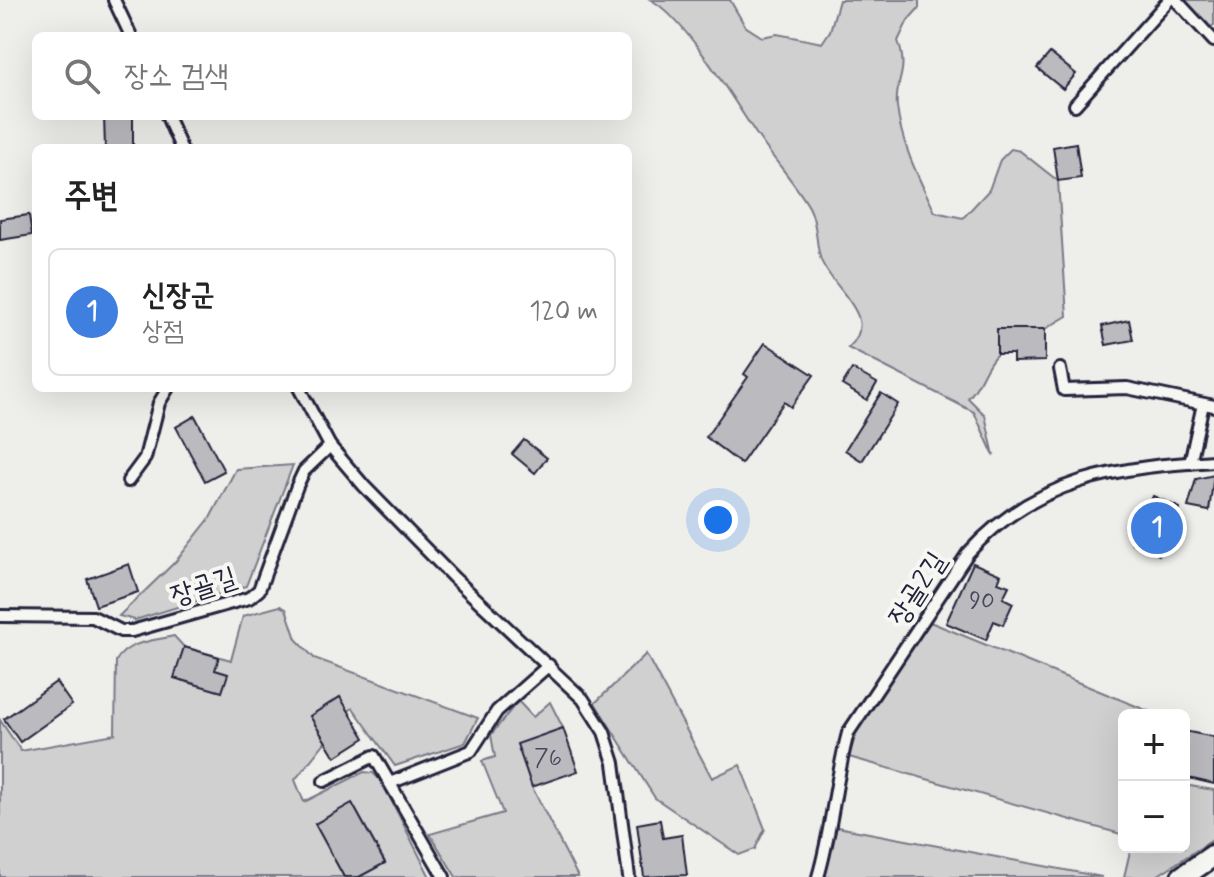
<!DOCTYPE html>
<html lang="ko">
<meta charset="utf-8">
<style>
:root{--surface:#fff;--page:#f6f6f6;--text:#222;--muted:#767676;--line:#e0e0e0;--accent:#d1495b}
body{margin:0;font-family:Mynerve,"Poor Story",sans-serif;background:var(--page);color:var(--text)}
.controls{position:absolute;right:24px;bottom:24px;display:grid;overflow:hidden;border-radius:12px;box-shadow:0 8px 32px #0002}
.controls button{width:72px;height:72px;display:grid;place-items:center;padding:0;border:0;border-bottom:2px solid var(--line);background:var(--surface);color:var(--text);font:40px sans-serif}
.you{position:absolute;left:718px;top:520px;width:28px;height:28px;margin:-20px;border:6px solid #fff;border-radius:50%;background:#1a73e8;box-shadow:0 0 0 12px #1a73e833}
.badge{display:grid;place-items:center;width:52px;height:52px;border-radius:50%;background:var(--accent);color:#fff;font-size:26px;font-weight:700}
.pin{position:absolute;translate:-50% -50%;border:4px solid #fff;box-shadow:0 2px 8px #0006}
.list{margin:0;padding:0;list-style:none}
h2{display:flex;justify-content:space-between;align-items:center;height:104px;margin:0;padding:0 32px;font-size:34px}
h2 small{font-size:26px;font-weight:400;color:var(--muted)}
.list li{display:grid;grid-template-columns:52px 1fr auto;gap:24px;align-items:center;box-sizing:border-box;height:128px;margin:0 16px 16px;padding:0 16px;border:2px solid var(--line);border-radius:12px}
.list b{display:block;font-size:30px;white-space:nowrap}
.list p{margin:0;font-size:26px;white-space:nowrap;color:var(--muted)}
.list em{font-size:26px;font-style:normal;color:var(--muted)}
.icon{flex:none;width:44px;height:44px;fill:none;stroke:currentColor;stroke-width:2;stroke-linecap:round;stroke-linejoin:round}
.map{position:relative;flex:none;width:1214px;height:877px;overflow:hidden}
.search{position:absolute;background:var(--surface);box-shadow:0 8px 32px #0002;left:32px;top:32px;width:600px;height:88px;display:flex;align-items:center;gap:20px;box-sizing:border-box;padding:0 28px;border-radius:12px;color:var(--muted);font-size:30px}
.panel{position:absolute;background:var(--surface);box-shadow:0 8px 32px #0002;left:32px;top:144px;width:600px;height:248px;border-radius:12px}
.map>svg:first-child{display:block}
</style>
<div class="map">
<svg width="1214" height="877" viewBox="0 0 1214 877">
<rect width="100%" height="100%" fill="#eeeeeb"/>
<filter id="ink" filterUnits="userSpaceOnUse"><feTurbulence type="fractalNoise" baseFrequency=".0125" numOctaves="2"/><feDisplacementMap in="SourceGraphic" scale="16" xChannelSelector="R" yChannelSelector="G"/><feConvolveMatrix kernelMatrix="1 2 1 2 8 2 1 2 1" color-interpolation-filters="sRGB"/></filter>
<g filter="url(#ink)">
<g fill="#d0d0d1" stroke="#797986" stroke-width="2">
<path d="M651,0H730L745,26L762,37L777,34L822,43L830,31L839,0H919V8L908,20L898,41C910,74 894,80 897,107C901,144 919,179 935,212L963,218L989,190L1000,160L1011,149L1020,151L1058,181L1067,316L1045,329L997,330V354C983,367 982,385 968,398L985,415L994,456L974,412L848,348C882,318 832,289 821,260C815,244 818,223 809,207C795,183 775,161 759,138C734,102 687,20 651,0Z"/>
<path d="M1182,0H1214V25L1209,28Z"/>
<path d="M293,465L246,586L135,620L119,616L176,561L210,518L236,469Z"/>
<path d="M280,606L286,609L296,639L314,658L478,718L465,743L395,766L353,708L348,711L340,697L310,716L326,741L295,780L304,802L364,772L373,773L382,782L430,877H359L385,862L352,803L315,824L344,877H0V720L21,751L115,734L116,661C127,641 154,641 174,636L184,647L231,660L243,616Z"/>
<path d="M930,622L1158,715H1124V835L849,757L858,727Z"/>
<path d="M646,654L712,778L740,765L765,829L755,849L739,855L655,798L595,703Z"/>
<path d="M518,701L533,717L550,702L563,728L518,744L532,787L578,877H456L430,834L503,813L482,761L495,757L491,735Z"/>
<path d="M1184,785L1214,790V839L1155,877H1124L1131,847H1184Z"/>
<path d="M837,827L1102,877H823Z"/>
</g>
<g fill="#bbbbbf" stroke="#22223b" stroke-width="2">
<path d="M1050,53L1076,74L1063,89L1037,68Z"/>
<path d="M104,116H133V148H105Z"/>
<path d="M1076,143L1081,178L1058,181L1053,147Z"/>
<path d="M29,215L32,235L0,240V219Z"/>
<path d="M1129,320L1133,340L1106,345L1102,326Z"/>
<path d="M997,329H1045V361L1013,362V354H997Z"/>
<path d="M765,343L814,375L791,407L784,402L741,464L706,437L748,377L744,374Z"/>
<path d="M852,369L877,383L867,400L842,385Z"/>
<path d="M881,393L898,404L862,461L845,450Z"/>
<path d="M195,416L224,471L205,481L176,427Z"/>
<path d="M524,440L547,458L535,473L512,454Z"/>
<path d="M1214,475L1209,511L1188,507L1196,479Z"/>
<path d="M1153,496L1180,508L1159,555L1132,543Z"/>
<path d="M973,563L1001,575L998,582L1009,586L1003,598L1013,603L1003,625L994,621L986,640L946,623Z"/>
<path d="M129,564L138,592L96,606L87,579Z"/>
<path d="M184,647L219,657L215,670L228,674L222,692L174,678Z"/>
<path d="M56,682L72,705L20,742L4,719Z"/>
<path d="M340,697L365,738L335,757L310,716Z"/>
<path d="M563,728L578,771L532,787L517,744Z"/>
<path d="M1184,731L1214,737V784L1184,777Z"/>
<path d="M352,803L385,863L359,877H344L315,824Z"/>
<path d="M660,820L663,838L682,835L687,875L644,877L637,824Z"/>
</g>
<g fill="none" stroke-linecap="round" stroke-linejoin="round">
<defs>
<g id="lane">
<path d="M114,0L131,36"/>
<path d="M1176,0L1214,41"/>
<path d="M1075,105L1169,0"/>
<path d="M167,116L181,148"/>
<path d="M1060,369L1064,390L1127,388L1214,406"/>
<path d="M299,388L330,446L364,486L454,578L583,699L604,732L614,763L629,877"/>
<path d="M1190,463L1203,404"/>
<path d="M128,481L145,458L159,403L168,388"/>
<path d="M0,616L93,617L121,631H132L249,598L259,590L297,486L304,471L330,446"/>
<path d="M324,781L374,756L444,877"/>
<path d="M390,783L471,751L497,711L549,665"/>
<path d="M818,877C832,830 835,781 848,733L968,553C1036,478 1118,467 1214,461"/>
</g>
<path id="street" d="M1182,877L1214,855"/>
</defs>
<use href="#lane" stroke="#22223b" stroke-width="16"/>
<use href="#street" stroke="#22223b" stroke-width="26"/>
<use href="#lane" stroke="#f6f6f2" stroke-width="10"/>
<use href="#street" stroke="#f6f6f2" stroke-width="20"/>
</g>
</g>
<g text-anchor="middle" stroke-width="8" stroke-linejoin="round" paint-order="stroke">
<g font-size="24" fill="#48485c">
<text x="982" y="608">90</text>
<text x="548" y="765">76</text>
</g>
<g font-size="28" fill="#22223b" stroke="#f6f6f2">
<text transform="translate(203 585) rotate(-18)" y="10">장골길</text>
<text transform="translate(916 588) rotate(-57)" y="10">장골2길</text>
</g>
</g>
</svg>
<div class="controls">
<button>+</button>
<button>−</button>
</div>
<div class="you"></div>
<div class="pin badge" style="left:1157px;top:528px;background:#3f7fe0">1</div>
<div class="search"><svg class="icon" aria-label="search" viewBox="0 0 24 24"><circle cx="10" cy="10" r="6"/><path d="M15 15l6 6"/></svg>장소 검색</div>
<section class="panel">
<h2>주변<small></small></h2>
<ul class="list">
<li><span class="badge" style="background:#3f7fe0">1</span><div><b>신장군</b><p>상점</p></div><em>120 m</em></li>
</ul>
</section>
</div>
